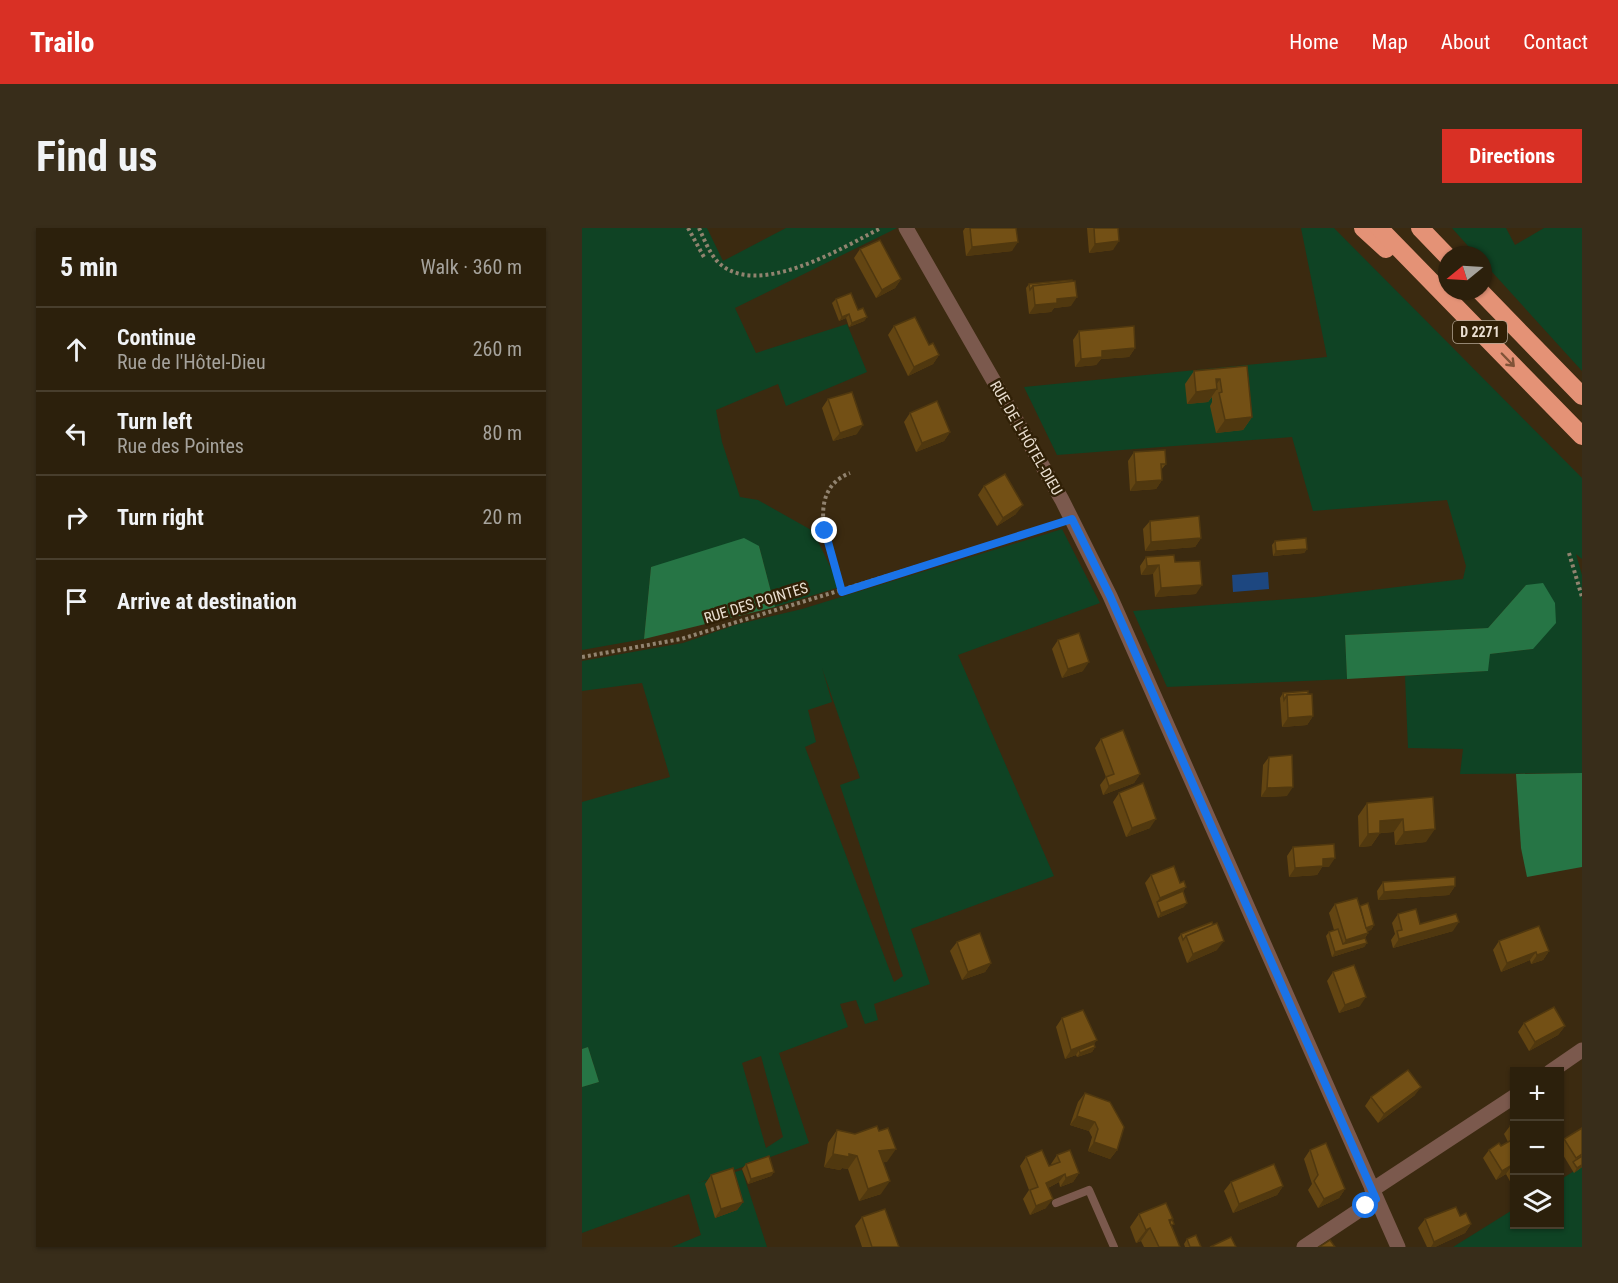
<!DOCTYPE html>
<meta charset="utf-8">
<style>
:root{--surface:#2c200c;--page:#382d1a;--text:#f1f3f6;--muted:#a6a39d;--line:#483e2d;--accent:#d93025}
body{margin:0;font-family:"Roboto Condensed",sans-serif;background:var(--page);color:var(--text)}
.controls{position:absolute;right:18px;bottom:18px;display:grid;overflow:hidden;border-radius:0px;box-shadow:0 2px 4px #0004}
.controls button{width:54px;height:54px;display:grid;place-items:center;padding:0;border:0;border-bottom:2px solid var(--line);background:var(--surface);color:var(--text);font:30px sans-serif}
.compass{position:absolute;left:856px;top:18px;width:54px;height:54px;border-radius:50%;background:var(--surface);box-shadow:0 2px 4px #0004;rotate:252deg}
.stop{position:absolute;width:18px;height:18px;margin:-14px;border:4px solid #1a73e8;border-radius:50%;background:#fff}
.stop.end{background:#1a73e8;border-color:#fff;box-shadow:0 2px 6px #0008}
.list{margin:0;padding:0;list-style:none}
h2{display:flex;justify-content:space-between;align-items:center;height:78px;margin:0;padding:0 24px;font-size:26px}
h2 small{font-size:20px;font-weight:400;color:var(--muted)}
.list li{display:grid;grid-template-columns:39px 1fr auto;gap:18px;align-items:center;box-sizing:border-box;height:84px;padding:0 24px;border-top:2px solid var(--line)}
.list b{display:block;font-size:22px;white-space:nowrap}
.list p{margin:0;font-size:20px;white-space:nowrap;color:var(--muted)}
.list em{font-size:20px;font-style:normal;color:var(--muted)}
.icon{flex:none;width:33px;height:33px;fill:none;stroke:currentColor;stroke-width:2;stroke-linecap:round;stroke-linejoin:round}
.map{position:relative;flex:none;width:1000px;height:1019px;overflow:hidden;border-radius:0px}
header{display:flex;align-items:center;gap:36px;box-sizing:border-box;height:84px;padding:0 30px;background:var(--accent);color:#fff}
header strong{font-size:28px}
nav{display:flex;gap:33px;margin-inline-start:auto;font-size:21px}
.intro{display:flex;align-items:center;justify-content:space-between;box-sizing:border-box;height:144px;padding:0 36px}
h1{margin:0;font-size:42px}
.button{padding:15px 27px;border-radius:0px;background:var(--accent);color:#fff;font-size:21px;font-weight:700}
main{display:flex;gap:36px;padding:0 36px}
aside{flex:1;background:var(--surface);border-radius:0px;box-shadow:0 2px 4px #0004}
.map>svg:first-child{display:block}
</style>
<header>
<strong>Trailo</strong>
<nav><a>Home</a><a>Map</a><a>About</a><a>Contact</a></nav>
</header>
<div class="intro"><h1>Find us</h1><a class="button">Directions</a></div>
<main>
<aside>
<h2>5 min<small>Walk · 360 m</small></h2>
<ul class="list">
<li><svg class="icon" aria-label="ahead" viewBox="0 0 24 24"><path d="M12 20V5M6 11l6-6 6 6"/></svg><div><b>Continue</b><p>Rue de l'Hôtel-Dieu</p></div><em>260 m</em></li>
<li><svg class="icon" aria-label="left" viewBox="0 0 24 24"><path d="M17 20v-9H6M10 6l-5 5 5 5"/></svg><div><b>Turn left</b><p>Rue des Pointes</p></div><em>80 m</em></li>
<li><svg class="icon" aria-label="right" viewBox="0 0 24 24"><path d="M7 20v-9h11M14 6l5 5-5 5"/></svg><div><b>Turn right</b></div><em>20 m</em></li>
<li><svg class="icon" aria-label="arrive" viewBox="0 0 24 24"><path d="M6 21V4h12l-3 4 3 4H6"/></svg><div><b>Arrive at destination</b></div></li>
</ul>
</aside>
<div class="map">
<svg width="1000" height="1019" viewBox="0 0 1000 1019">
<rect width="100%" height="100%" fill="#3b2a10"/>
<g fill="#0f4324" fill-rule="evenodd">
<path d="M0,0H125L141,33L204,0H315L153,80L174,125L265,96L285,144L204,178L196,156L134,182L140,214L158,269L176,272L231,303L258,359L193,379L177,318L69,339L62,411L0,422Z"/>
<path d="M719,0H752L1000,250V331L994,326L1000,347V545L878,546L881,521L826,520L823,448L905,443L908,426L951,421L944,357L906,400L763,407L765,451L585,459L551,383L733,369L881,351L884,338L865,272L731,283L710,209L475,227L442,159L745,129Z"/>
<path d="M870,0H924L933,17L962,0H1000V143L901,34V27H894Z"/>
<path d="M480,301L518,375L376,427L472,648L329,701L348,756L292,776L296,792L283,796L274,772L258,776L266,799L197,825L227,915L116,955L160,942L185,1019H90L119,1007L107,966L0,1005V859L17,854L6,819L0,821V574L88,549L60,455L0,463V433L101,415L153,397L220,381ZM240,440L278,550L258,557L321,748L312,754L223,519L234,514L226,482L250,474ZM179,828L201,909L184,920L160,835Z"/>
<path d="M1000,938V1019H871L932,981L933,996H978V952Z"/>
</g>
<g fill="#267545">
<path d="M162,310L177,318L193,379L62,411L69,339Z"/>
<path d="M961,355L973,375L974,395L951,421L908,426L906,443L765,451L763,407L906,400L944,357Z"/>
<path d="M1000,545V639L945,649L939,620L934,546Z"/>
<path d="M6,819L17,854L0,859V821Z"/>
</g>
<path fill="#1d4780" d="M686,344L687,361L651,364L650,347Z"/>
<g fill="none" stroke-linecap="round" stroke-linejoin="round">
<g stroke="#91836f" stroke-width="4" stroke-dasharray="3 3" stroke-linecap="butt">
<path d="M106,0L123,31"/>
<path d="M117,0C122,11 127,24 135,33C173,73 260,20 299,0"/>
<path d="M987,325L1000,369"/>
<path d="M260,364C250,328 219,264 268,245"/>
<path d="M0,429L99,411L475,296"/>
</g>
<path stroke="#7b594d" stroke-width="8" d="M474,975L507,962L532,1019"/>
<g stroke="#7b594d" stroke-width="15">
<path d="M324,0L480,272L528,368L816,1019"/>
<path d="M968,844L1000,822"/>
<path d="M790,962L933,868"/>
<path d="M722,1019L794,971"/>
</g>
<g stroke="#e49276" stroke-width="18">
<path d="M781,0L804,21"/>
<path d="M797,0L1000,208"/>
<path d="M838,0L865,28"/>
<path d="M898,63L1000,168"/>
</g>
</g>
<g fill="#634512">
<path d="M383,0H434L430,23L384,28L381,3Z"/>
<path d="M505,0H536L531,22L507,25Z"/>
<path d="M278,21L319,51L313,60L294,70L272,30Z"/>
<path d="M447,56L489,78L472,80L469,84L447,86L444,60Z"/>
<path d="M254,71L276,82L285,89L282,93L267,99L264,90L257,93L250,75Z"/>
<path d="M312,98L347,117L357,127L351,136L326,148L306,107Z"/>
<path d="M497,103L553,120L547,129L519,131L514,137L493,139L491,112Z"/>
<path d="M665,138L670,189L661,202L634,205L628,178L630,174V169L626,174L605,176L603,156L612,143Z"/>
<path d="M246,171L275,206L251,213L240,180Z"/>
<path d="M328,185L368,204L362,213L334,224L322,194Z"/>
<path d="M552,224L584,236L579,242L580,252L574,261L548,263L546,233Z"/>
<path d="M402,258L434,286L415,298L396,267Z"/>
<path d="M568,293L619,310L613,319L563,323L561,301Z"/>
<path d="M693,313L725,321L722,325L691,328L690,317Z"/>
<path d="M564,329L593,334L614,366L573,369L571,346L559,347L558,338Z"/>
<path d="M476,412L501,443L480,450L470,421Z"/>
<path d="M701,465L731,488L725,497L700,499L698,470Z"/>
<path d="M519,511L558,546L552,555L521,567L518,557L524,549L513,520Z"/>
<path d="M687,529L705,568L679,569L681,537Z"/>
<path d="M537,565L568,600L544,609L531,574Z"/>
<path d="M851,569L844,614L813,617L812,604L798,605L789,618L777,619L776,588L785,575Z"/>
<path d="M711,619L747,639H740L735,647L707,649L705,628Z"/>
<path d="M569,647L598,655L604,659L601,663L602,679L576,690L563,655Z"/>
<path d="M801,654L873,658L867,667L796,672L795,663Z"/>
<path d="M753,676L778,678L792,697L789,702L785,703L786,705L783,710L785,715L782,719L750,729L744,708L747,704L752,702L747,685Z"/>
<path d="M816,686L838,696L871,703L811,720L809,712L813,706L810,695Z"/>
<path d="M599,706L635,722L605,735L596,710Z"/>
<path d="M917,713L967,723L961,732L949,736L948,732L919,744L911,722Z"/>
<path d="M375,714L409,735L403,744L380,752L368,723Z"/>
<path d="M751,744L778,778L757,785L745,753Z"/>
<path d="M480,790L512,816L513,819L510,824L495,829L494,827L483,831L474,799Z"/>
<path d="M942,795L983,798L976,807L947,823L936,804Z"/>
<path d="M503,865L535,922L528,931L506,923L510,909L507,903L488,897L496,874Z"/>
<path d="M833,867L796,895L783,878L789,869Z"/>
<path d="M933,895V955L930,957L924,946L914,952L901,930L907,922L919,918L926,914L922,906L928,898Z"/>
<path d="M1000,900V939L992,945L978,922V917L982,911Z"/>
<path d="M255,902L305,934H301L299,966L277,973L266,941L260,940L258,942L242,939L246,915Z"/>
<path d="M728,922L763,961L757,970L736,980L726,962L730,956L722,931Z"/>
<path d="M475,927L497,945L491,954L478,959L477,954L466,960L464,980L448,987L441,971L447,962L438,938L444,929L467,938L470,937L469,936Z"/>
<path d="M164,936L192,944L189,948L166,956L160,941Z"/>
<path d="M129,947L161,974L155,982L133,990L123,956Z"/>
<path d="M649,954L701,958L695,967L651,985L642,963Z"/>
<path d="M557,986L590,999L598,1019H562L559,1013L554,1015L548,999Z"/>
<path d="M878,988L889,996L883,1005L853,1019H845L836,1000L843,991Z"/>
<path d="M280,989L317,1019H280L273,998Z"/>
<path d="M605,1011L619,1019H603L602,1016Z"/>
</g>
<g fill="#50380f">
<path d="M537,13L531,22L507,25L513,16Z"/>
<path d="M436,14L430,23L384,28L390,19Z"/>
<path d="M319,51L313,60L294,70L300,62Z"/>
<path d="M495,69L489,78L472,80L469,84L447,86L453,77L475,71Z"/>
<path d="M267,86L264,90L257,93L260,89Z"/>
<path d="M285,89L282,93L267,99L270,95Z"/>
<path d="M553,120L547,129L519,131L514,137L493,139L499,131L520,123Z"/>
<path d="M357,127L351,136L326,148L332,139Z"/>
<path d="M634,151H638L631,162L635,161L626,174L605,176L614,164Z"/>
<path d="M670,189L661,202L634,205L643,192Z"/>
<path d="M281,197L275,206L251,213L258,205Z"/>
<path d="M368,204L362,213L334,224L340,215Z"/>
<path d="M580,252L574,261L548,263L554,254Z"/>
<path d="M441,277L434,286L415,298L421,290Z"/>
<path d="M619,310L613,319L563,323L569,314Z"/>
<path d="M725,321L722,325L691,328L694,323Z"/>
<path d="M577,337L571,346L559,347L565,338Z"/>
<path d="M620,357L614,366L573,369L579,360Z"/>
<path d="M507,434L501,443L480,450L486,441Z"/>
<path d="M731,488L725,497L700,499L706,490Z"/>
<path d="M558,546L552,555L521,567L527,558Z"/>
<path d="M711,559L705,568L679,569L685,560Z"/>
<path d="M574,591L568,600L544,609L550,600Z"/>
<path d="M821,591L812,604L798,605L789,618L777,619L786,606L798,593Z"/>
<path d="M853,601L844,614L813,617L822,604Z"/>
<path d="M753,630L747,639H740L735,647L707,649L713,640L741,631Z"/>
<path d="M873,658L867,667L796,672L802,664Z"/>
<path d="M604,659L598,668L575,674L572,678L578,670Z"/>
<path d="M605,675L602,679L576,690L579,685Z"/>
<path d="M877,694L871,703L811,720L817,711Z"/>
<path d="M792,697L789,702L777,705L780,701Z"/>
<path d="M786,705L780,714L758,721L764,712Z"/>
<path d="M642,713L635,722L605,735L611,726Z"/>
<path d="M785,715L782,719L750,729L753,724Z"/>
<path d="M967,723L961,732L949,736L955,727Z"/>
<path d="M954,724L948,732L919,744L925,735Z"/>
<path d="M409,735L403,744L380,752L386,744Z"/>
<path d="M784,769L778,778L757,785L763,777Z"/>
<path d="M983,798L976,807L947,823L953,814Z"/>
<path d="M515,812L509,820L513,819L510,824L495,829L498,825L497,822L494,827L483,831L489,822Z"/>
<path d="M839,859L833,867L796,895L802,886Z"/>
<path d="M495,888L513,894L507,903L488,897Z"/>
<path d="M512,914L535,922L528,931L506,923Z"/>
<path d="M314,921L305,934L288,936L297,923Z"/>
<path d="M251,926H267L275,928L266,941L260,940L258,942L242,939Z"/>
<path d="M930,937L924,946L914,952L920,943Z"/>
<path d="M1000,937V939L992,945L995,940Z"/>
<path d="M192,944L189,948L166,956L169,951Z"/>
<path d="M497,945L491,954L478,959L484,950Z"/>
<path d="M483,946L477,954L458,964L464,955Z"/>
<path d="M308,953L299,966L277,973L286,961Z"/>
<path d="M701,958L695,967L651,985L657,976Z"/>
<path d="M763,961L757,970L736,980L742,971Z"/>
<path d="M471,971L464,980L448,987L454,978Z"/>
<path d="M161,974L155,982L133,990L139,981Z"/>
<path d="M889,996L883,1005L853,1019H849L852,1014Z"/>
<path d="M568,1000L559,1013L554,1015L564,1002Z"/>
</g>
<g fill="#735015" stroke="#50380f" stroke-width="1.5">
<path d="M388,0H434L436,14L390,19Z"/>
<path d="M512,0H536L537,13L513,16Z"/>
<path d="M298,12L319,51L300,62L278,21Z"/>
<path d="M490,52V54L451,58L448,62L447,56Z"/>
<path d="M493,53L495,69L475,71V75L453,77L451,58Z"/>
<path d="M269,65L276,82L281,80L285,89L270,95L267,86L260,89L254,71Z"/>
<path d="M333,89L347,117L351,115L357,127L332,139L312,98Z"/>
<path d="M552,98L553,120L520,123V129L499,131L497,103Z"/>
<path d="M665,138L670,189L643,192L637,165L640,164L638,151H634L635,161L614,164L612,143Z"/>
<path d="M270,164L281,197L258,205L246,171Z"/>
<path d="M355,173L368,204L340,215L328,185Z"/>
<path d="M583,222L584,236H579L580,252L554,254L552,224Z"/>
<path d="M423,246L441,277L421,290L402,258Z"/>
<path d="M617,288L619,310L569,314L568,293Z"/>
<path d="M724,310L725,321L694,323L693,313Z"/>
<path d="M592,327L593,334L618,333L620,357L579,360L577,337L565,338L564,329Z"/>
<path d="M497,405L507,434L486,441L476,412Z"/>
<path d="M726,463V466L705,467L702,472L701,465Z"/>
<path d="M730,466L731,488L706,490L705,467Z"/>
<path d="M541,502L558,546L527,558L524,549L532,546L519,511Z"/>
<path d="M710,527L711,559L685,560L687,529Z"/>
<path d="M561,555L574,591L550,600L537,565Z"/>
<path d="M851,569L853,601L822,604L821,591L798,593V605L786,606L785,575Z"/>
<path d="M752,616L753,630L741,631V638L713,640L711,619Z"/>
<path d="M592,638L598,655L602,653L604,659L578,670L569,647Z"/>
<path d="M873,649V658L802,664L801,654Z"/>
<path d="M601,663L605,675L579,685L575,674Z"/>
<path d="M775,670L786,705L764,712L753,676Z"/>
<path d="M786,675L792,697L784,700L778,678Z"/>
<path d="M834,681L838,696L874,686L877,694L817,711L815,703L820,702L816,686Z"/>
<path d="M630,694L631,697L604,708L601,712L599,706Z"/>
<path d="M635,695L642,713L611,726L604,708Z"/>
<path d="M957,698L967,723L955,727L954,724L925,735L917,713Z"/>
<path d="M756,701L761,716L783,710L785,715L753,724L747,704Z"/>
<path d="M398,705L409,735L386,744L375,714Z"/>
<path d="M772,737L784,769L763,777L751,744Z"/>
<path d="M972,779L983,798L953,814L942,795Z"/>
<path d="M501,782L515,812L489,822L480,790Z"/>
<path d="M512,816L513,819L498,825L497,822Z"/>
<path d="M826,842L839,859L802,886L789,869Z"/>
<path d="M503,865L528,874L542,899L535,922L512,914L516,901L513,894L495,888Z"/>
<path d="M933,895V905L928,898Z"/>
<path d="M295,898L297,903L306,900L314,921L297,923L308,953L286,961L275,928L267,926V929L251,926L255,902L273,906Z"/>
<path d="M1000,900V926L994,930L982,911Z"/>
<path d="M933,910V941L930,937L920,943L907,922L917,915L919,918Z"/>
<path d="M744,915L763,961L742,971L732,953L736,947L728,922Z"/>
<path d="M460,922L467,938L478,934L475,927L488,922L497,945L484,950L483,946L464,955L471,971L454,978L448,962L456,959L444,929Z"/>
<path d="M187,928L192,944L169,951L164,936Z"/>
<path d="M1000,928V937L995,940L991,934Z"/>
<path d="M692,936L701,958L657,976L649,954Z"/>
<path d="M151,940L161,974L139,981L129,947Z"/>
<path d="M584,975L591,991L587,992L598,1019H577L568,1000L564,1002L557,986Z"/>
<path d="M874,979L878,988L884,985L889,996L852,1014L843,991Z"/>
<path d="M303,981L317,1019H290L280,989Z"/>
<path d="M590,991L592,996L589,997L588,994Z"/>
<path d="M614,1007L619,1019H608L605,1011Z"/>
<path d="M649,1009L654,1019H628Z"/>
<path d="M748,1012L753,1019H737Z"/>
</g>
<defs><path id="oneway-shaft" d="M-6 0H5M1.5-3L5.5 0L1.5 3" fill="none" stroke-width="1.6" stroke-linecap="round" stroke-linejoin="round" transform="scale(1.5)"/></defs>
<use stroke="#815338" href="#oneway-shaft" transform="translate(926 132) rotate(46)"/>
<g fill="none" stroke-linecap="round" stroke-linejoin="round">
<path stroke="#1a73e8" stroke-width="8" d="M243,303L260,364L490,291L528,368L794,971L784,978"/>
</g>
<g text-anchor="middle" stroke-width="5" stroke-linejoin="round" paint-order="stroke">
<rect fill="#302006" stroke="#b2a593" stroke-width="1.5" x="871" y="93" width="54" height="22" rx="4.5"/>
<g font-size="14" font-weight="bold" fill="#e9ded0">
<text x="898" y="109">D 2271</text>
</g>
<g font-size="15" fill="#e9ded0" stroke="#302006">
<text transform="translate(444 210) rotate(60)" y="5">RUE DE L'HÔTEL-DIEU</text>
<text transform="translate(174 375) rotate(-17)" y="5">RUE DES POINTES</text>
</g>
</g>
</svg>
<div class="controls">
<button>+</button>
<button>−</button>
<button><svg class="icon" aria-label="layers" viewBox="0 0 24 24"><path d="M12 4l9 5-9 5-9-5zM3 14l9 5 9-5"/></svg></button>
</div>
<svg class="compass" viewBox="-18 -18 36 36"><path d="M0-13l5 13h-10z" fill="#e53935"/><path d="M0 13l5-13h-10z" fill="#a6a39d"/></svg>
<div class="stop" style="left:784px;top:978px"></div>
<div class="stop end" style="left:243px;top:303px"></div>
</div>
</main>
